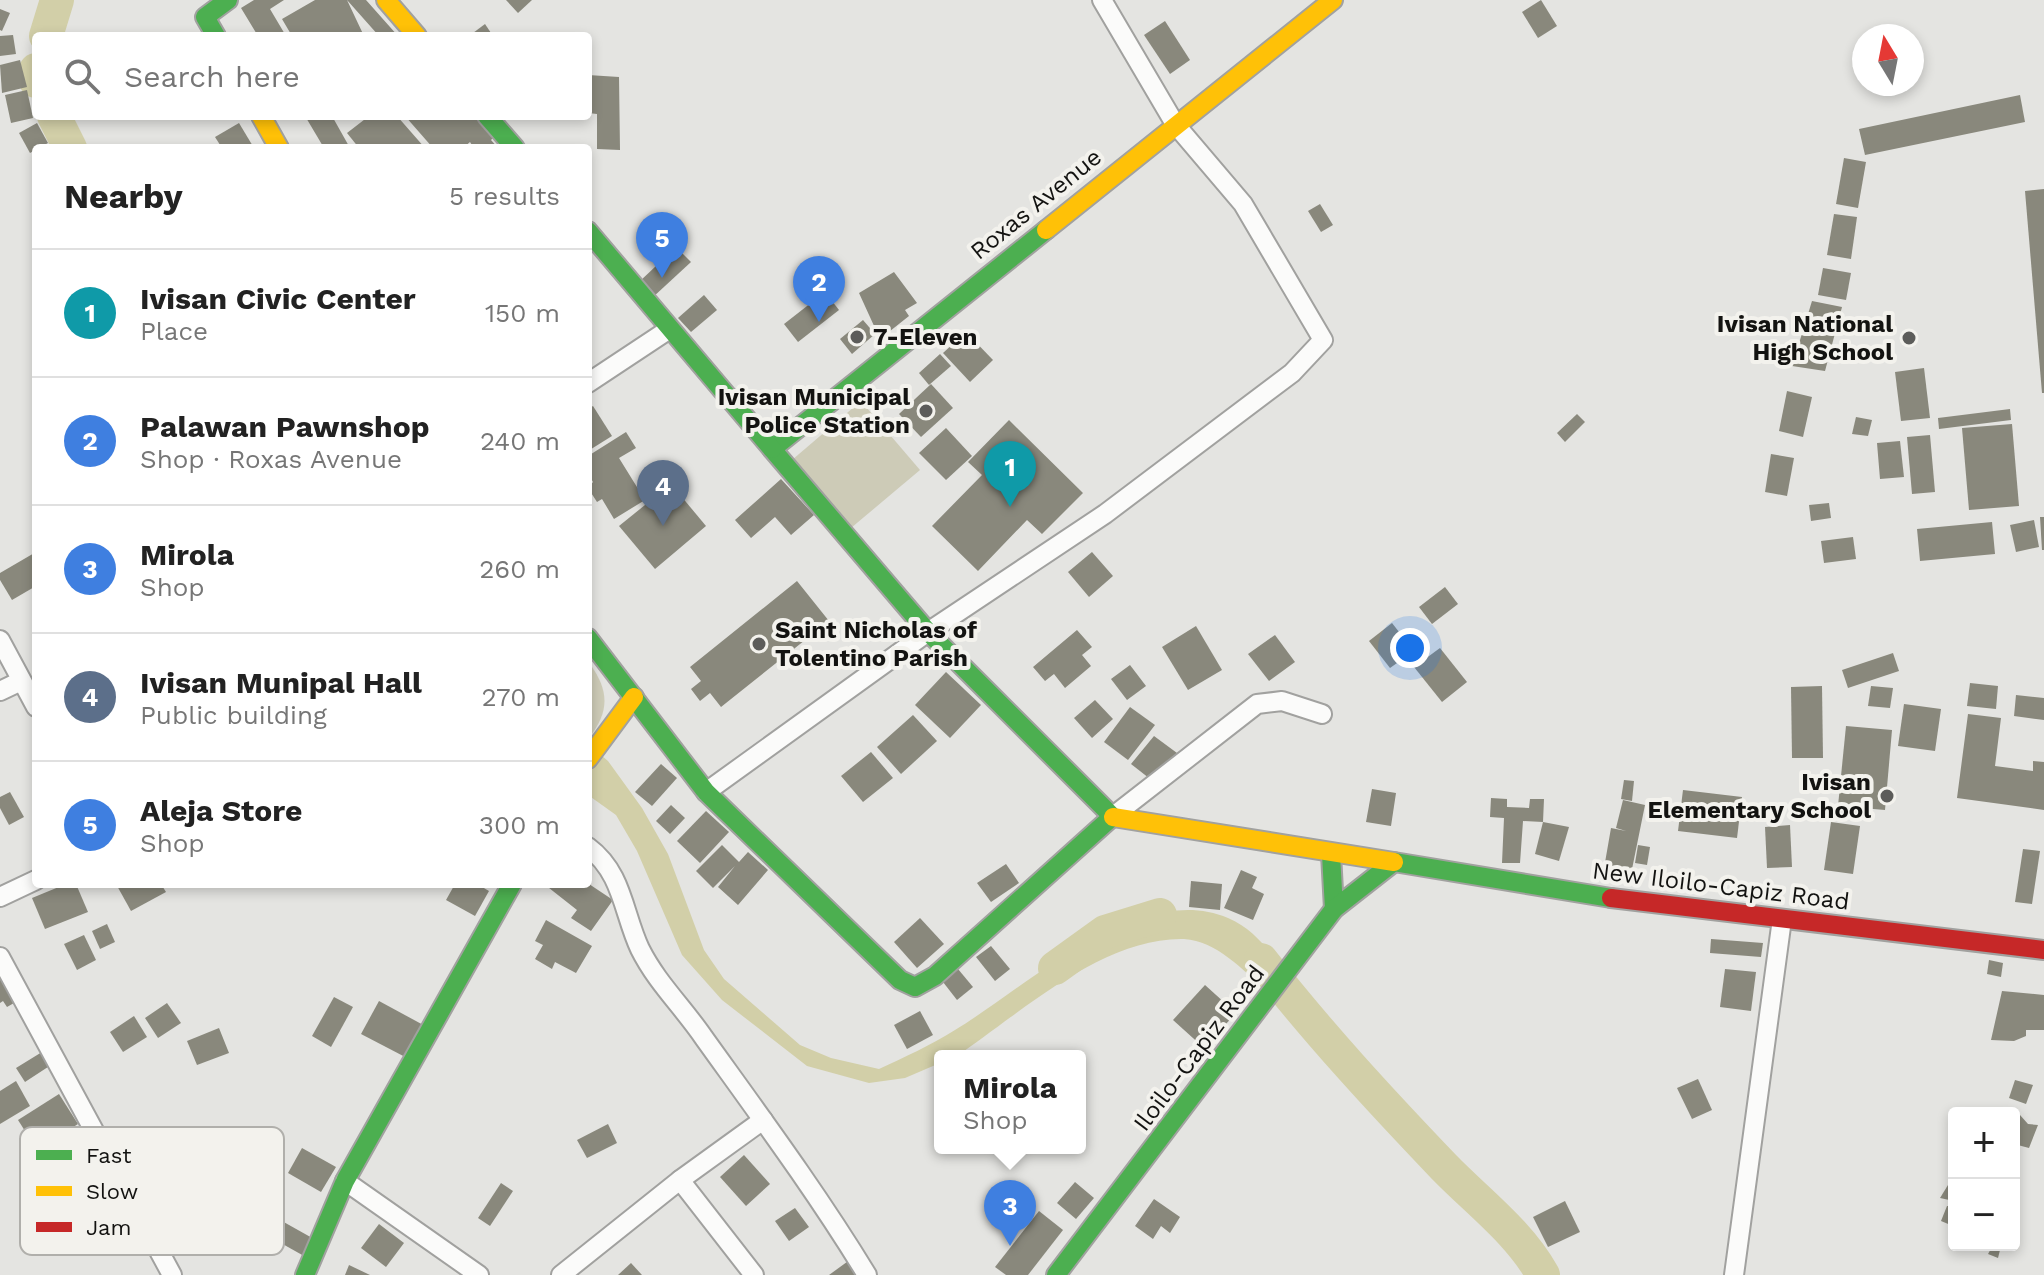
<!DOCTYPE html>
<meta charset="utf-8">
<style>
:root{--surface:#fff;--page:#f6f6f6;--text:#222;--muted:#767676;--line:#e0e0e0;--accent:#ea580c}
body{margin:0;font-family:"Work Sans",sans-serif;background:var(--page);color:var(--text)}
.controls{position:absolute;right:24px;bottom:24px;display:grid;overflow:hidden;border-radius:8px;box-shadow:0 4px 12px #0003}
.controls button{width:72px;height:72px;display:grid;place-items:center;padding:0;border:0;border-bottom:2px solid var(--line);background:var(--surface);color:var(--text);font:40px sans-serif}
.compass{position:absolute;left:1852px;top:24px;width:72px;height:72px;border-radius:50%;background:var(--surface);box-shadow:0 4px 12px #0003;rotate:350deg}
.you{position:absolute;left:1410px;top:648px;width:28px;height:28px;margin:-20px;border:6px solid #fff;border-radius:50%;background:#1a73e8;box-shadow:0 0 0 12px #1a73e833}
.badge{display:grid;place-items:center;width:52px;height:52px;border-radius:50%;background:var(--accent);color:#fff;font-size:26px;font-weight:700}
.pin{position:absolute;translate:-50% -66px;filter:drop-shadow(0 2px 4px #0008)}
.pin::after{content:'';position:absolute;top:42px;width:28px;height:24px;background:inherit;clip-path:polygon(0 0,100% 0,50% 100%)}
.popup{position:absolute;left:934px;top:1050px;width:152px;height:104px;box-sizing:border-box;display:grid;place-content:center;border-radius:8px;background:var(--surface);filter:drop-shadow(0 2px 6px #0005);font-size:26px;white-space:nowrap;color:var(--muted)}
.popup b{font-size:30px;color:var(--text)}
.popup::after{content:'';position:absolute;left:50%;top:100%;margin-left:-16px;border:16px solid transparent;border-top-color:var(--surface)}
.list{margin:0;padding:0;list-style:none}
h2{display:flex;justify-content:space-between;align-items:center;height:104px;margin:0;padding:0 32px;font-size:34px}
h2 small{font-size:26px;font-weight:400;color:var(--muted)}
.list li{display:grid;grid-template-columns:52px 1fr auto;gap:24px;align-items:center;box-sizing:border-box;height:128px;padding:0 32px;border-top:2px solid var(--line)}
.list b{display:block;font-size:30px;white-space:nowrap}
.list p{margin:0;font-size:26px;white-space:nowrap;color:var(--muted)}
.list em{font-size:26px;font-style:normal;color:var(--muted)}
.icon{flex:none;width:44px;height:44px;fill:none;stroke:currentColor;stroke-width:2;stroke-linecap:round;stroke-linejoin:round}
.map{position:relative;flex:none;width:2044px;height:1275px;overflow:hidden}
.search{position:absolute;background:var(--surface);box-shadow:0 4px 12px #0003;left:32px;top:32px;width:560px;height:88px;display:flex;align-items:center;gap:20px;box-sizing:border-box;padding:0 28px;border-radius:8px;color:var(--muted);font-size:30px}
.panel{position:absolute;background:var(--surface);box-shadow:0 4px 12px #0003;left:32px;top:144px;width:560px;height:744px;border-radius:8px}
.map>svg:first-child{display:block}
</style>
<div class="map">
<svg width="2044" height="1275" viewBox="0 0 2044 1275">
<rect width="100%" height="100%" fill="#e4e4e1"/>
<g fill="#cdcbb7">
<path d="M861,401L920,470L851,528L792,460Z"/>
<path d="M588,661C606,686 612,706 592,734L588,730Z"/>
</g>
<path fill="#d2cfa8" d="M588,744L608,761L642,808L668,854L704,950L724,979L800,1045L831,1058L879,1069C905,1057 931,1045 955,1030C1025,988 1139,880 1228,918C1252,928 1266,947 1282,967L1266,991C1243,970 1217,941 1184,939C1103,937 1020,1013 957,1056H940V1063L905,1078L869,1083L807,1066L722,1000L682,955L637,851L616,815L588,795Z"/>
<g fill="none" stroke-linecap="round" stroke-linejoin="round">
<g stroke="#d2cfa8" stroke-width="34">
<path d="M46,36L57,0"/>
<path d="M36,70V81"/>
<path d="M54,116L70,148"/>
<path d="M1261,960C1318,1033 1380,1100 1444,1167C1478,1202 1519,1232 1543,1275"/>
<path d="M1055,968L1105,932L1160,915"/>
</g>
</g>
<g fill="#89887c">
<path d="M254,0H284L270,9L286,36H258L241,8Z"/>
<path d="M315,0H366L398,36H379L347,0L364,36H292L282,19Z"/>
<path d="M506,0H532L518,13Z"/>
<path d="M1541,0L1557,26L1538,38L1522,12Z"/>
<path d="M0,9L10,13L2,31L0,30Z"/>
<path d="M1165,21L1190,60L1170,74L1144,35Z"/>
<path d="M485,24L493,36H469Z"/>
<path d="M13,35L16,54L0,56V36Z"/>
<path d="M20,60L27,87L2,93L0,65Z"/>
<path d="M588,75L619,77L620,150L597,149V114L588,113Z"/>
<path d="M27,90L33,118L11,123L5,95Z"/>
<path d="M2020,95L2025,122L1865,155L1859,129Z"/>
<path d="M305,116H332L350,148H324Z"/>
<path d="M369,116H397L425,148H359L347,133Z"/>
<path d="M405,116H481L495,136L491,140L498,148H474L470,142L463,148H433Z"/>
<path d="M37,123L48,143L30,153L19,133Z"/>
<path d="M239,123L254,148H222L215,137Z"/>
<path d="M1844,158L1866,162L1858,208L1836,204Z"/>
<path d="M2044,189V393H2042L2025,191Z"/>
<path d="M1320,204L1333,225L1321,232L1308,211Z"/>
<path d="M1834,214L1857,217L1851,259L1827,255Z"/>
<path d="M676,247L691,262L652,298L638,283Z"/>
<path d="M1823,268L1851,273L1846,300L1818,295Z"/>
<path d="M894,272L917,303L905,310L909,316L880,339L859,293Z"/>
<path d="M825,292L839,310L798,342L784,324Z"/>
<path d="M704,295L717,310L691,332L678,318Z"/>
<path d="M1812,301L1842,307L1825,371L1792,366Z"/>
<path d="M863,320L875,334L852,354L840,339Z"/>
<path d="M966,332L993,360L970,382L943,353Z"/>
<path d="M940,354L951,366L929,385L919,373Z"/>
<path d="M1924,368L1930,418L1901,421L1895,372Z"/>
<path d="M931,384L953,408L921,437L899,414Z"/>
<path d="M1787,391L1812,397L1803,437L1779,431Z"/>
<path d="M593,406L612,436L588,451V409Z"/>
<path d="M2010,409L2011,420L1939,429L1938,418Z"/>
<path d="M1577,414L1585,422L1565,442L1557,433Z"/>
<path d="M1856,417L1872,420L1868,436L1852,434Z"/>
<path d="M1009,420L1083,493L1042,534L1027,520L978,571L932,526L982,475L968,462Z"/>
<path d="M2012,424L2019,506L1969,510L1962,428Z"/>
<path d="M946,428L972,456L946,480L919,453Z"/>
<path d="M626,432L636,448L619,458L645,500L614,519L602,499L597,502L588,488L593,482L588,473V456Z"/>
<path d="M1930,435L1935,492L1912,494L1907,437Z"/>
<path d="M1900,441L1904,477L1880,479L1877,443Z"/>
<path d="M1771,454L1794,458L1787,496L1765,492Z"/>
<path d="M781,479L814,515L791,535L775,517L751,538L735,520Z"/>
<path d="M671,484L706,526L655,569L619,526Z"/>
<path d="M1829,503L1831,518L1811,521L1809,505Z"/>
<path d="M2040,517H2044V550H2042Z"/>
<path d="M2034,520L2039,547L2016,552L2010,525Z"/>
<path d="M1992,522L1995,554L1920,561L1917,529Z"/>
<path d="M1853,537L1856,559L1824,563L1821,541Z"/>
<path d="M36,552V586L12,600L0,580V573Z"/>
<path d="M1092,552L1113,576L1089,597L1068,572Z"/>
<path d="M797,581L829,621L721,707L710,693L700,701L691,689L701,681L690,667Z"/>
<path d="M1445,587L1458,604L1432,624L1419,607Z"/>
<path d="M1392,623L1414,651L1390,668L1369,641Z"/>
<path d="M1196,626L1222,670L1188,690L1162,647Z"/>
<path d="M1077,630L1092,647L1082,655L1091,666L1065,688L1054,674L1045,681L1033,667Z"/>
<path d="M1275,635L1295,662L1269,681L1248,654Z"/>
<path d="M1440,648L1467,682L1442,702L1414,667Z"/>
<path d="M1893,653L1899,671L1848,688L1842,670Z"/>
<path d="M1130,665L1146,686L1127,700L1111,679Z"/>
<path d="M946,672L981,705L950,738L915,705Z"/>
<path d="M1970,683L1998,686L1996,709L1967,706Z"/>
<path d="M1822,686L1823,758H1792L1791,687Z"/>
<path d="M1871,686L1893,688L1890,708L1868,706Z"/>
<path d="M2016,695L2044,698V720L2014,716Z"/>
<path d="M1095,700L1113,719L1092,738L1074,718Z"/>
<path d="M1904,704L1941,709L1935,751L1898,746Z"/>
<path d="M1130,707L1155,725L1128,760L1104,742Z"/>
<path d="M1968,714L2001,718L1995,766L2033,771V761L2044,762V810L1957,798Z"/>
<path d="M913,715L937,741L901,774L877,747Z"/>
<path d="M1846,726L1892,730L1885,810L1838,806Z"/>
<path d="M1154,736L1177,753L1154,782L1131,764Z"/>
<path d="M871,752L893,778L863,802L841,776Z"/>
<path d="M661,764L677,778L652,806L635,792Z"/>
<path d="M1624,780L1634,781L1632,801L1621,799Z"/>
<path d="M1372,789L1396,793L1391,826L1366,822Z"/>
<path d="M1683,790L1742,797L1737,838L1678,831Z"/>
<path d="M10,792L24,817L9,825L0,808V797Z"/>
<path d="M1491,798L1507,799V807L1529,808L1530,799H1544L1543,822L1523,821L1520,863H1502L1504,818L1490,817Z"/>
<path d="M1623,800L1645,805L1630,879L1603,874L1611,828L1626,831L1616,828Z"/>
<path d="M671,805L685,818L670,834L656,821Z"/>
<path d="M706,811L729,832L700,863L677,841Z"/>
<path d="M1543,822L1569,827L1559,861L1535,854Z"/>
<path d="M1831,822L1860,826L1853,874L1824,870Z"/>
<path d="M1790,825L1792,867L1767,868L1765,827Z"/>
<path d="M722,845L739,862L748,852L768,870L738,905L718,887L735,866L713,888L696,871Z"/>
<path d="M1638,845L1650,847L1647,865L1635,863Z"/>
<path d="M2023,849L2040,851L2032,904L2015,902Z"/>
<path d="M1006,864L1019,883L991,902L977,883Z"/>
<path d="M1241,870L1257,877L1252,888L1264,894L1253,920L1224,908Z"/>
<path d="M1191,881L1222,884L1220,910L1189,907Z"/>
<path d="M66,884H76L88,912L45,929L32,898Z"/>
<path d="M116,884H161L166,892L131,911Z"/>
<path d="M455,884H477L489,891L475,916L446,900Z"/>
<path d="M544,884H589L613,900L591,931L571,918L577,910Z"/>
<path d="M920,918L944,944L917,968L894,942Z"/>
<path d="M546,920L592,946L576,973L555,962L552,969L535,959L543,945L535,941Z"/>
<path d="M107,924L115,942L100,949L92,931Z"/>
<path d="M84,935L96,960L77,970L64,944Z"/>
<path d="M1711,939L1763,943L1761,957L1710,953Z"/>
<path d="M991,946L1010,969L995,981L976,957Z"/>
<path d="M1989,960L2003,963L2001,977L1987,974Z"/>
<path d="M0,963L21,999L7,1007L3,1001L0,1003Z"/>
<path d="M958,969L973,987L957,1000L943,982Z"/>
<path d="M1725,969L1756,972L1751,1011L1720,1007Z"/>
<path d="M1205,985L1236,1013L1204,1048L1173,1020Z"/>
<path d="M2002,991L2044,995V1030H2026V1036L2014,1041L1991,1040Z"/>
<path d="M334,997L353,1007L331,1047L312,1036Z"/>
<path d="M379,1001L427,1027L409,1059L361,1034Z"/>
<path d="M167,1003L181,1023L158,1038L145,1018Z"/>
<path d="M920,1011L933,1035L907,1049L894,1025Z"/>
<path d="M134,1016L147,1037L123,1052L110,1032Z"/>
<path d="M219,1028L229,1053L197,1065L187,1041Z"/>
<path d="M42,1052L51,1065L25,1082L16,1068Z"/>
<path d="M1698,1079L1712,1110L1692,1119L1677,1088Z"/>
<path d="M2015,1080L2033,1085L2026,1104L2009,1098Z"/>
<path d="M16,1081L30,1106L0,1124V1091Z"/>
<path d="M59,1094L78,1124L37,1150L18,1120Z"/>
<path d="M2014,1114L2020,1115L2028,1124L2038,1125L2029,1148L2014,1144Z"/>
<path d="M608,1124L617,1143L587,1158L577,1140Z"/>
<path d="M302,1148L336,1167L321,1192L288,1173Z"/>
<path d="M744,1155L770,1184L746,1206L720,1177Z"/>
<path d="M254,1158L267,1174L244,1194L230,1178Z"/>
<path d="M216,1161L228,1181L200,1197L192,1184L204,1177L200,1171Z"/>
<path d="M1075,1182L1094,1198L1076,1219L1057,1203Z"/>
<path d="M501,1183L513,1191L490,1226L478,1218Z"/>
<path d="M229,1185L241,1206L205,1227L192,1206Z"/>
<path d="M1948,1185L1954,1187V1201L1940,1198Z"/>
<path d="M1154,1199L1180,1217L1170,1233L1161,1226L1153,1239L1135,1226Z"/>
<path d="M1565,1201L1580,1232L1548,1247L1533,1217Z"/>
<path d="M1947,1206H1954L1953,1226L1941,1221Z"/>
<path d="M795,1208L809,1227L789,1241L775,1221Z"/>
<path d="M1039,1211L1063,1230L1028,1275H1006L995,1267Z"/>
<path d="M273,1216L314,1239L304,1256L263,1233Z"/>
<path d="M379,1224L404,1243L386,1267L361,1248Z"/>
<path d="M1993,1245L2001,1246L1998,1258L1988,1254Z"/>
<path d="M851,1259L863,1275H829Z"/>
<path d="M631,1263L642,1275H618Z"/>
<path d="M349,1265L370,1275H345Z"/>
</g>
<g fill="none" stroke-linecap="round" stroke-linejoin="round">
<defs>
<g id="street">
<path d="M588,383L668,330"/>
<path d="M0,640L36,707"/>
<path d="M0,691L21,681"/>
<path d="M706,792L928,632L1105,514L1292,373L1323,340L1243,204L1175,124L1102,0"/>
<path d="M1112,817L1257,704L1282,701L1322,714"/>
<path d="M588,847C623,873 623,913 640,949C657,983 683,1007 704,1038C760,1116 817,1193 867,1275"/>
<path d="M0,897L36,880"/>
<path d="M0,957L172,1275"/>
<path d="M680,1180L754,1275"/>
<path d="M345,1181L479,1275"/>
<path d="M561,1275L680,1180L763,1120"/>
<path d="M1734,1275L1782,919"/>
</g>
<g id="fast">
<path d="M216,36L205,17L228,0"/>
<path d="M487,116L515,148"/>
<path d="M1046,230L772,449L928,632L1113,817"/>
<path d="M588,231L772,449"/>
<path d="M588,638L706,792L900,980L915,987L935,976L1112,817"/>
<path d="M1331,854L1334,909"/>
<path d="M305,1275L345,1181L512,884"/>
<path d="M1056,1275L1334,909L1394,862L1611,898"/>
</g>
<g id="slow">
<path d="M386,0L417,36"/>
<path d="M261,116L279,148"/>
<path d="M1046,230L1333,0"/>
<path d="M588,759L634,697"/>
<path d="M1113,817L1394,862"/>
</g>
<path id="jam" d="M1611,898L2044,950"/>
</defs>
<use href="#street" stroke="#a1a19f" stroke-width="22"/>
<use href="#fast" stroke="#a1a19f" stroke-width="22"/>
<use href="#slow" stroke="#a1a19f" stroke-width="22"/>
<use href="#jam" stroke="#a1a19f" stroke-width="22"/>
<use href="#street" stroke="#fbfbfa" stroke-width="18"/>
<use href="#fast" stroke="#4caf50" stroke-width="18"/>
<use href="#slow" stroke="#ffc107" stroke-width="18"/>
<use href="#jam" stroke="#c62828" stroke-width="18"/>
</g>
<g fill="#5c5c5a" stroke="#f3f2ed" stroke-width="3">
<circle cx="857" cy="337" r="8"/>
<circle cx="1909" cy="338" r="8"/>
<circle cx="926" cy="411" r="8"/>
<circle cx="759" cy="644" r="8"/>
<circle cx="1887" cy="796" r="8"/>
</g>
<g text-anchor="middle" stroke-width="8" stroke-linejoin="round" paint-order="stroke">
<g font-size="24" fill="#131311" stroke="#f3f2ed">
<text transform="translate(1036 204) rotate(-39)" y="8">Roxas Avenue</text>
<text transform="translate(1721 886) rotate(7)" y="8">New Iloilo-Capiz Road</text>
<text transform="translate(1199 1048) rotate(-53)" y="8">Iloilo-Capiz Road</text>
</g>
<g font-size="24" font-weight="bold" fill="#131311" stroke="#f3f2ed" text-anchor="end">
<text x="1893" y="332">Ivisan National<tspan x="1893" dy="28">High School</tspan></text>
<text x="873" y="345" text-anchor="start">7-Eleven</text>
<text x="910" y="405">Ivisan Municipal<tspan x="910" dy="28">Police Station</tspan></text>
<text x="775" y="638" text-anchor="start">Saint Nicholas of<tspan x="775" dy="28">Tolentino Parish</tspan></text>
<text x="1871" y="790">Ivisan<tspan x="1871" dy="28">Elementary School</tspan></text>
</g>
</g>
<rect x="20" y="1127" width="264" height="128" rx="12" fill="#f3f2ed" stroke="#b0afab" stroke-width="2"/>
<rect x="36" y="1150" width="36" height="10" fill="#4caf50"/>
<rect x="36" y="1186" width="36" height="10" fill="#ffc107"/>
<rect x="36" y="1222" width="36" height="10" fill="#c62828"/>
<g font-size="22" fill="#131311">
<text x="86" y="1163">Fast</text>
<text x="86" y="1199">Slow</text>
<text x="86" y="1235">Jam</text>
</g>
</svg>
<div class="controls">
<button>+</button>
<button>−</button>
</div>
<svg class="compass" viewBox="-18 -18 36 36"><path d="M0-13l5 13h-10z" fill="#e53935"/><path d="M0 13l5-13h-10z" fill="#767676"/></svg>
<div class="you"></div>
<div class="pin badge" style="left:1010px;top:507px;background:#0f9aa8">1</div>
<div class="pin badge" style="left:819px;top:322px;background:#3f7fe0">2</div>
<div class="pin badge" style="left:1010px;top:1246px;background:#3f7fe0">3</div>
<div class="popup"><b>Mirola</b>Shop</div>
<div class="pin badge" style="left:663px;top:526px;background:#5c6f8a">4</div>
<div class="pin badge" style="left:662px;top:278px;background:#3f7fe0">5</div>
<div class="search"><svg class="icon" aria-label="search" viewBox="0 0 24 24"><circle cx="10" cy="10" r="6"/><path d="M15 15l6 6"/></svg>Search here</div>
<section class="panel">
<h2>Nearby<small>5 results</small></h2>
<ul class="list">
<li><span class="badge" style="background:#0f9aa8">1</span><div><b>Ivisan Civic Center</b><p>Place</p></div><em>150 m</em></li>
<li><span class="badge" style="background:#3f7fe0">2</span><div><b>Palawan Pawnshop</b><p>Shop · Roxas Avenue</p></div><em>240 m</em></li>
<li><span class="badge" style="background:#3f7fe0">3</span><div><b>Mirola</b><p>Shop</p></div><em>260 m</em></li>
<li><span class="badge" style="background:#5c6f8a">4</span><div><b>Ivisan Munipal Hall</b><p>Public building</p></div><em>270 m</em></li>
<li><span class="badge" style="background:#3f7fe0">5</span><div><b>Aleja Store</b><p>Shop</p></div><em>300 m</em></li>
</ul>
</section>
</div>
